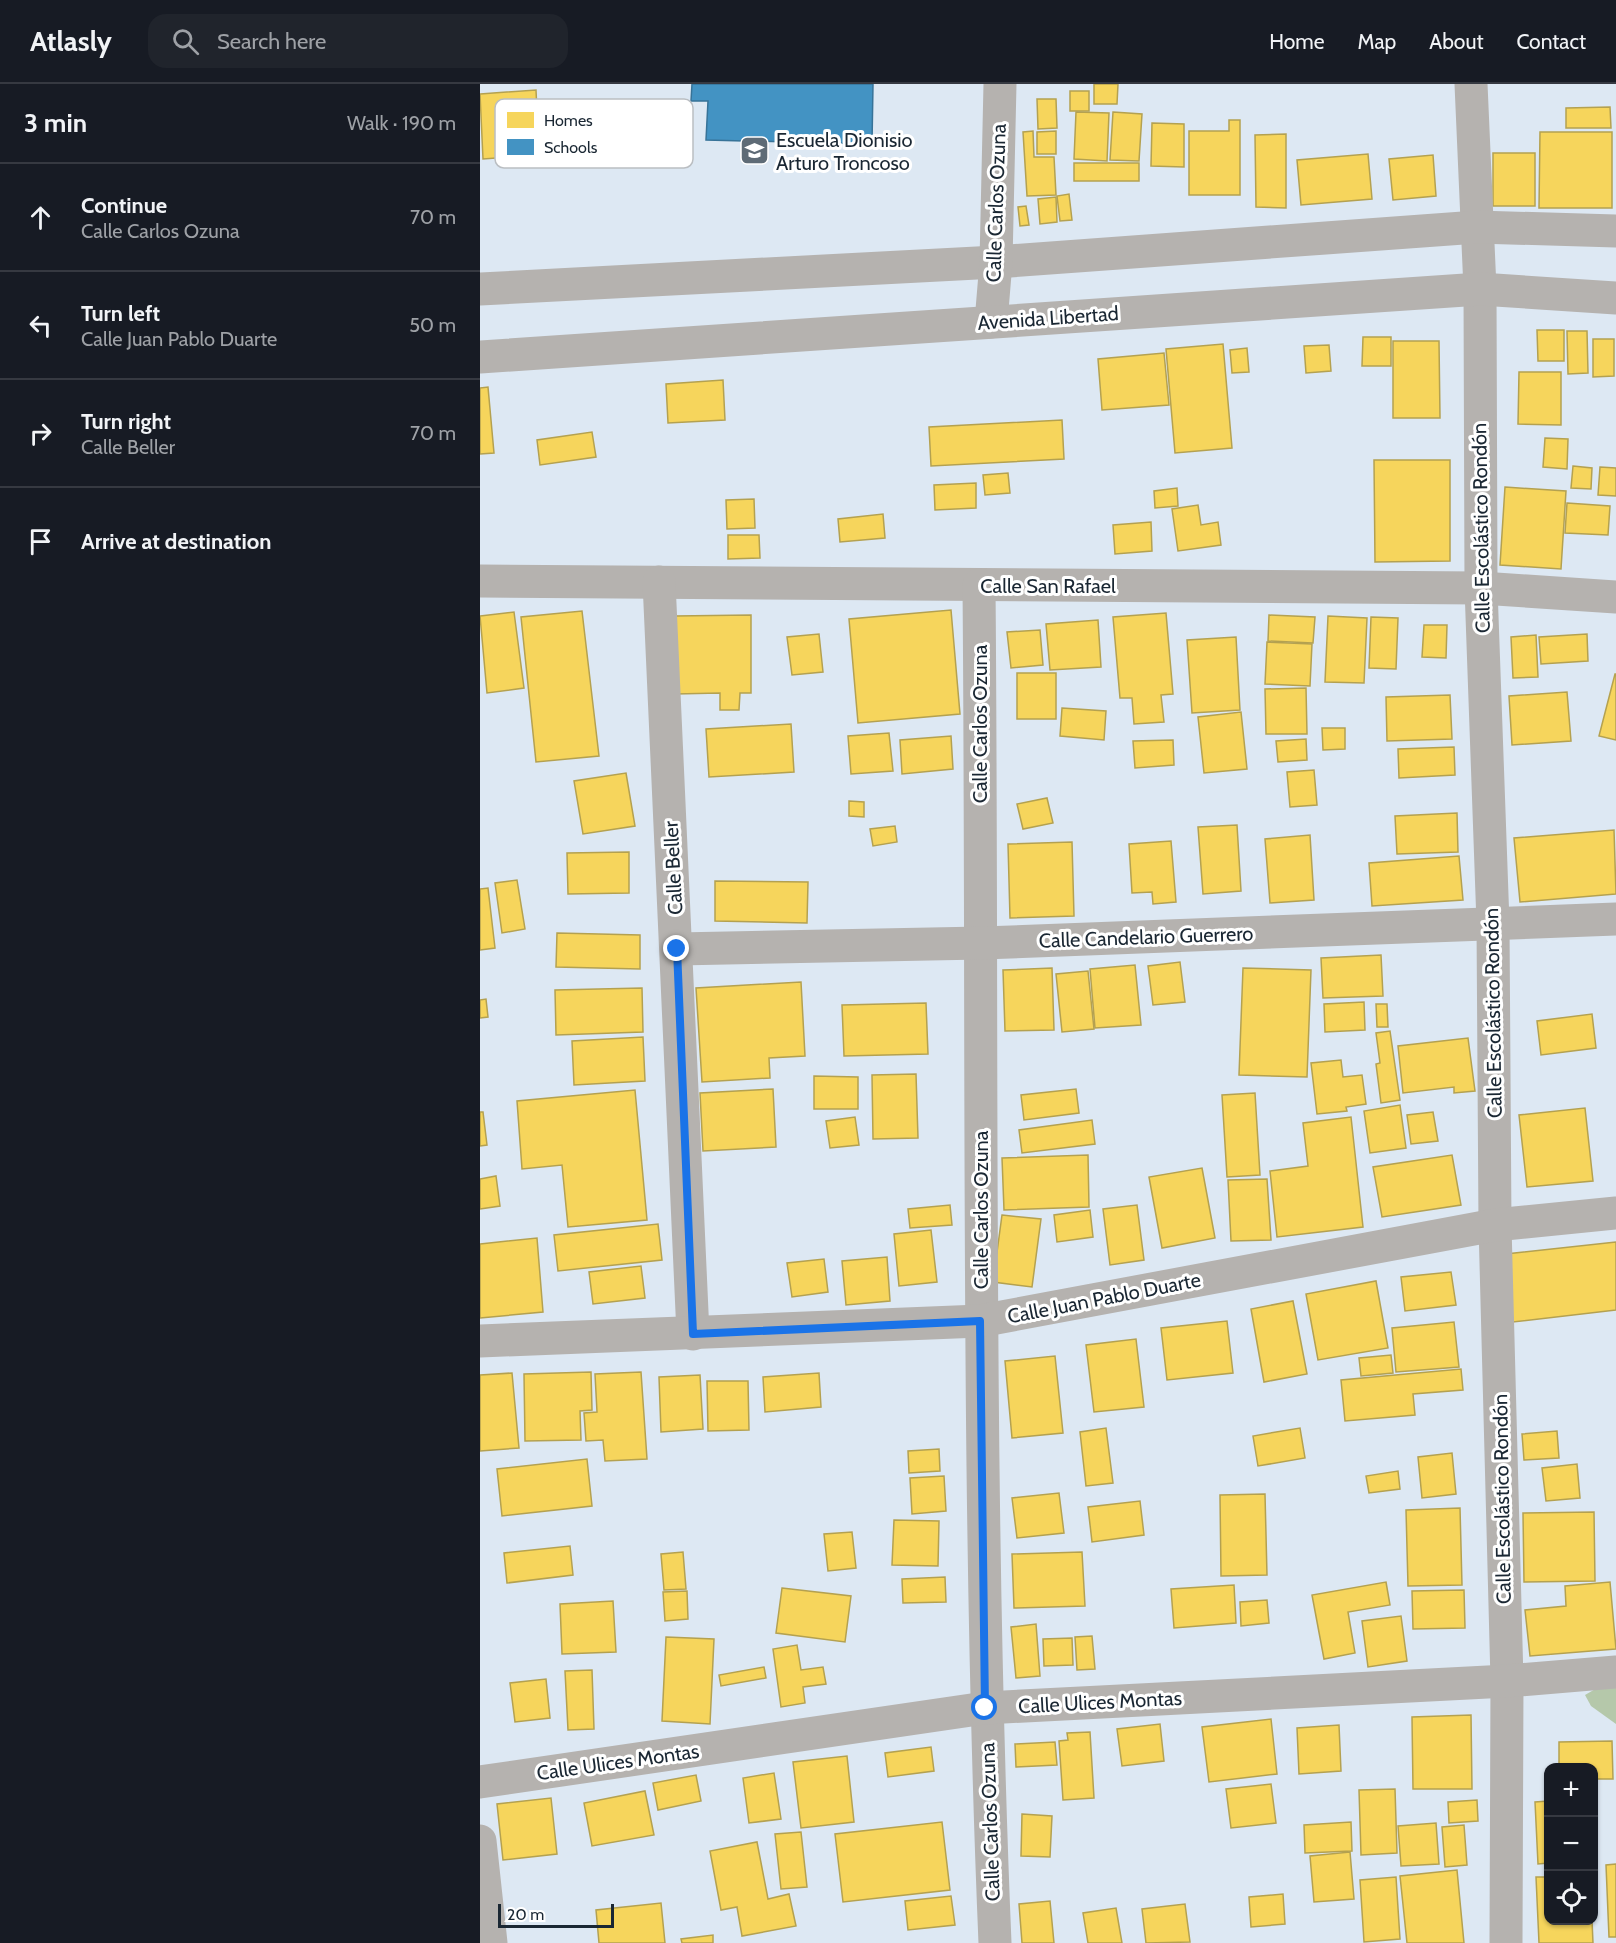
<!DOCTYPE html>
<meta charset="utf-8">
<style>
:root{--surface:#171b24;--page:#20242c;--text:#f1f3f6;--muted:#9ea1a6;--line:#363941}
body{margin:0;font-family:Cabin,sans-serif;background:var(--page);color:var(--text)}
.controls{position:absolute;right:18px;bottom:18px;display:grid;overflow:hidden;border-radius:12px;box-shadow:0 2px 4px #0004}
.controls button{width:54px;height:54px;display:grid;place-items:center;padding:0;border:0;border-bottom:2px solid var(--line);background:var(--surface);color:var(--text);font:30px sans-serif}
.scale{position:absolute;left:18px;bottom:15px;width:116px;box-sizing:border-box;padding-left:6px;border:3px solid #1a2733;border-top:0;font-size:16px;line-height:21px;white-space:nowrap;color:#1a2733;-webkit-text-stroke:4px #fff;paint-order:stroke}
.stop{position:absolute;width:18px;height:18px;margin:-14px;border:4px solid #1a73e8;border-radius:50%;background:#fff}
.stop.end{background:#1a73e8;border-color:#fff;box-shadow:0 2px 6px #0008}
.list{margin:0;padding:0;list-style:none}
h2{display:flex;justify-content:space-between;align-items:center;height:78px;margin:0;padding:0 24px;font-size:26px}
h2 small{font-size:20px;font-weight:400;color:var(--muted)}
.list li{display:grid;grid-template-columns:39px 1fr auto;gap:18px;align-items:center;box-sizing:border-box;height:108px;padding:0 24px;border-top:2px solid var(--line)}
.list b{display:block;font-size:22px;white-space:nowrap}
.list p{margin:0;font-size:20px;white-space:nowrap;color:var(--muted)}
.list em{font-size:20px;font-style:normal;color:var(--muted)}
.icon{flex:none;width:33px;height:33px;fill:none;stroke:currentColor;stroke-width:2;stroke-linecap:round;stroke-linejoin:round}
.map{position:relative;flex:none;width:1136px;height:1859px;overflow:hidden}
header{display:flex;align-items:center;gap:36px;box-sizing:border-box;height:84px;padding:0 30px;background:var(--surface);border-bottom:2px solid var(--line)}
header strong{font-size:28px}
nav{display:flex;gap:33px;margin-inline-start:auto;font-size:21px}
.search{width:420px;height:54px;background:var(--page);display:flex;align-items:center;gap:15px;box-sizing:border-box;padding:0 21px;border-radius:18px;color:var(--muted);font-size:22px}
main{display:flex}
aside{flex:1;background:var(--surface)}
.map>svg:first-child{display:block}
</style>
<header>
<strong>Atlasly</strong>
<div class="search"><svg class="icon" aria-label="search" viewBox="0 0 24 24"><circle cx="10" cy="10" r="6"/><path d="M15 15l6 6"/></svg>Search here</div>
<nav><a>Home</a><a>Map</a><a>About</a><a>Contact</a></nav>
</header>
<main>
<aside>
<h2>3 min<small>Walk · 190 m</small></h2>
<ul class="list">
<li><svg class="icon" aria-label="ahead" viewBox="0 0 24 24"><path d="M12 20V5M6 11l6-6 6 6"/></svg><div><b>Continue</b><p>Calle Carlos Ozuna</p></div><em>70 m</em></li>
<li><svg class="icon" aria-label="left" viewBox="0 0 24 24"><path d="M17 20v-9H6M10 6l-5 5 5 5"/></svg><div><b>Turn left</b><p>Calle Juan Pablo Duarte</p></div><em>50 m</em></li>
<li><svg class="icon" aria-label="right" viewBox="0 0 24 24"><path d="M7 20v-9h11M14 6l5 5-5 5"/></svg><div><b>Turn right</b><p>Calle Beller</p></div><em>70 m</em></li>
<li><svg class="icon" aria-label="arrive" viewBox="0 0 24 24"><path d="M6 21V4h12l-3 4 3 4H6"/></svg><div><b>Arrive at destination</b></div></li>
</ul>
</aside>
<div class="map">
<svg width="1136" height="1859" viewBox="0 0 1136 1859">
<rect width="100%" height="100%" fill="#dde8f3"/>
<path fill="#b5c8aa" d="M1136,1598V1640L1111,1622L1105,1611L1124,1600Z"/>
<g fill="#f6d55c" stroke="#b4a150" stroke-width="1.5">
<path d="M614,0H638L637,20H614Z"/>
<path d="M56,6L59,71L3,75L0,10Z"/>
<rect x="590" y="7" width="19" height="20"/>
<path d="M557,15H576L577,44L558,45Z"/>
<path d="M1130,23L1131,44H1086V24Z"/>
<path d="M596,28L629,29L627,77L594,75Z"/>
<path d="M633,28L662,30L659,77L630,76Z"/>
<path d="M749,36H760V111H709V47H749Z"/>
<path d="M672,39L704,40V83L671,82Z"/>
<path d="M553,47L554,73H574L576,111L547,112L543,48Z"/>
<path d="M576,47V70H557V48Z"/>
<path d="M1060,48H1132V124H1059Z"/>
<path d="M806,50V124L776,123L775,51Z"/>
<rect x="1013" y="69" width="42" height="53"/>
<path d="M888,70L892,115L821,121L817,76Z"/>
<path d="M953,71L956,112L913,116L909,75Z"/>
<rect x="594" y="79" width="65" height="18"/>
<path d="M589,110L592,136L580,137L577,112Z"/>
<path d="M576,113L577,138L560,140L558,115Z"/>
<path d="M546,122L549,141L540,142L538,123Z"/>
<path d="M1057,246H1084V277H1058Z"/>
<path d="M1087,247H1107L1108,289L1088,290Z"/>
<path d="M883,253H911V282H882Z"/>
<path d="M1113,255H1134V292L1113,293Z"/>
<path d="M913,257H959L960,334H913Z"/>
<path d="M743,260L752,364L695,369L686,265Z"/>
<path d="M849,261L851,287L826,289L824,262Z"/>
<path d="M767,264L769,288L752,289L750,266Z"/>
<path d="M684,269L689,321L622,326L618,275Z"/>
<path d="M1039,288H1081V341L1038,340Z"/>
<path d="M243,296L245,336L188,339L186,300Z"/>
<path d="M8,303L14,369L0,370V304Z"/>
<path d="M582,336L584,375L451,382L449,343Z"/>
<path d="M112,348L116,373L60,381L57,356Z"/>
<path d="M1065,354L1088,355L1087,385L1063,383Z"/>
<path d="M894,376H970V477L895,478Z"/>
<path d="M1093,382L1112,384L1111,405L1091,404Z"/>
<path d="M1120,383L1136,384V412L1118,411Z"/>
<path d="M528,389L530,409L505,411L503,391Z"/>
<path d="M496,399V424L455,426L454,401Z"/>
<path d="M1025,403L1086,407L1081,485L1020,481Z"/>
<path d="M697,404L698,422L675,424L674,407Z"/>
<path d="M274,415L275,444L247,445L246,416Z"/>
<path d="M1087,419L1130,422L1128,451L1085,449Z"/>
<path d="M718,421L721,441L738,438L741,461L698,467L692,425Z"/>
<path d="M403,430L405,454L360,458L358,435Z"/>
<path d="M671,438L672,467L635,470L633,441Z"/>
<path d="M248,451H279L280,474L248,475Z"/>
<path d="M471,526L480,630L378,639L369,535Z"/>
<path d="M102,527L119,672L56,678L41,533Z"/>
<path d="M34,528L44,604L7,609L0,532Z"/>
<path d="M686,529L693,610L681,611L684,638L654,640L652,614H640L633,533Z"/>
<path d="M271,531V609H260L259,626H240V609L195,610V532Z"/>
<path d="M789,531L835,533L833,559L788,557Z"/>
<path d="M848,532L887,534L884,599L845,598Z"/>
<path d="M891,533L918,534L916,585L889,584Z"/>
<path d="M618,536L621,583L570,586L566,540Z"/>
<path d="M944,541H967L966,574L942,573Z"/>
<path d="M560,546L563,581L531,584L527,548Z"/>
<path d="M339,550L343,588L312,591L307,553Z"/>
<path d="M1107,550L1108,577L1061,580L1059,553Z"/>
<path d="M1056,551L1058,593L1033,594L1031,553Z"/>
<path d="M756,553L760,626L712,629L707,556Z"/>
<path d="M787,558L832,560L830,602L785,600Z"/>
<rect x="537" y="589" width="39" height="46"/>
<path d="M1135,590H1136V656L1119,652Z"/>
<path d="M826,604L827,650H786L785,605Z"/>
<path d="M1087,608L1091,657L1032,661L1029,612Z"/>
<path d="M970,611L972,655L907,657L906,613Z"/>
<path d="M582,624L626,627L624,656L580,652Z"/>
<path d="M761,628L767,685L724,689L718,633Z"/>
<path d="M311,640L314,688L229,693L226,645Z"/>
<path d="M842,644H865V665L843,666Z"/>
<path d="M409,649L413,687L371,690L368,652Z"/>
<path d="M471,652L473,685L422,690L420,656Z"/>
<path d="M826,655L827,676L798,678L796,657Z"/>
<path d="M693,656L694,681L655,684L653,657Z"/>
<path d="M974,663L975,691L919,694L918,665Z"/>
<path d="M834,686L837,721L810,723L807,688Z"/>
<path d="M146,689L155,742L103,750L94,697Z"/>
<path d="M567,714L573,739L543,745L537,720Z"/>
<path d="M369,717L384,718V733L369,732Z"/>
<path d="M977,729L978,768L917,770L915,732Z"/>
<path d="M757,741L761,807L723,810L718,743Z"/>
<path d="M415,742L417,758L393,762L390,745Z"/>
<path d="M1134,746L1136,810L1040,818L1034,754Z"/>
<path d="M830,751L834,816L790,819L785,755Z"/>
<path d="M691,757L696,818L673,820L672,808L652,809L649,760Z"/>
<path d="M592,758L594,832L530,834L528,760Z"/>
<path d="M149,768V809L88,810L87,769Z"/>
<path d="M979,772L983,816L892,822L889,779Z"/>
<path d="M37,796L45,845L22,849L15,799Z"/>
<path d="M235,797L328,798L327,839L235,837Z"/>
<path d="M8,804L15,864L0,866V805Z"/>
<path d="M77,849L160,851V885L76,883Z"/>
<path d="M901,871L903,912L843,914L841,874Z"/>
<path d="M700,878L705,918L673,921L668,882Z"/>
<path d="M655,881L661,941L615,944L610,885Z"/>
<path d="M572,884L574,946L525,947L523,886Z"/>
<path d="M763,884L831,886L827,993L759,991Z"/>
<path d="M608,887L614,945L582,948L576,890Z"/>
<path d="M321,898L325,972L289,974L290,994L222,998L216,904Z"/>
<path d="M162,904L163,948L76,951L75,906Z"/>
<path d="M6,915L8,933L0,934V916Z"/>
<path d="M884,918L885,946L845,948L844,920Z"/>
<path d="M446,919L448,970L364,972L362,921Z"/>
<path d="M896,920H907L908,943H897Z"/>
<path d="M1112,930L1116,964L1061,971L1057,937Z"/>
<path d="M910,947L920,1016L901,1019L896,980L900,979L896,949Z"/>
<path d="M163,953L165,997L94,1001L92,957Z"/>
<path d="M988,954L995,1007L974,1009V1003L923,1009L918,962Z"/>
<path d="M861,976L863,993L882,991L886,1020L866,1023L867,1027L837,1030L831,979Z"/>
<path d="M436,990L438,1054L393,1055L392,991Z"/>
<path d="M334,992L378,993V1025H334Z"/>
<path d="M293,1005L296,1063L223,1067L220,1009Z"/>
<path d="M596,1005L599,1029L544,1036L541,1011Z"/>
<path d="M155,1006L167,1136L88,1143L82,1081L42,1085L37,1017Z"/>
<path d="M775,1009L780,1091L747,1093L742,1011Z"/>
<path d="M920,1021L926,1064L890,1069L884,1027Z"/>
<path d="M1105,1024L1113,1097L1047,1103L1039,1031Z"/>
<path d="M0,1028H3L7,1061L0,1062Z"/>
<path d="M953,1028L958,1057L931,1060L927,1031Z"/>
<path d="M375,1033L379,1061L350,1064L346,1037Z"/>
<path d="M871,1033L883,1143L797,1153L790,1087L828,1082L823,1039Z"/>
<path d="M612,1036L615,1060L542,1069L539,1046Z"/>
<path d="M608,1071L609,1123L524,1126L522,1074Z"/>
<path d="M972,1071L981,1121L902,1133L893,1083Z"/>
<path d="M722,1084L735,1154L682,1164L669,1093Z"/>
<path d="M16,1092L20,1122L0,1125V1095Z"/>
<path d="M787,1095L791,1156L751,1157L748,1096Z"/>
<path d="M470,1121L472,1141L430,1144L428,1125Z"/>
<path d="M657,1121L664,1176L630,1181L623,1125Z"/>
<path d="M610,1126L613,1153L577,1158L574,1131Z"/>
<path d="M522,1131L561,1135L552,1203L513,1198Z"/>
<path d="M178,1140L182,1176L78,1187L74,1151Z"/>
<path d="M451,1146L457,1198L419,1202L414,1150Z"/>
<path d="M57,1154L63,1228L0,1234V1160Z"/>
<path d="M1136,1158V1226L1033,1238L1026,1170Z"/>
<path d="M407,1173L410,1217L366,1221L362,1177Z"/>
<path d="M344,1175L348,1208L312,1213L307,1179Z"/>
<path d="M161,1182L165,1214L113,1220L109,1188Z"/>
<path d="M971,1188L976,1221L925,1227L921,1193Z"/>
<path d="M896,1197L908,1264L838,1276L826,1210Z"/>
<path d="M813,1217L827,1290L784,1298L771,1225Z"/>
<path d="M747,1237L753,1289L687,1296L681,1244Z"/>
<path d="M974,1238L979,1283L916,1288L912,1244Z"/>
<path d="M656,1255L664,1323L614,1328L606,1261Z"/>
<path d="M911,1271L913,1289L881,1292L879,1274Z"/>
<path d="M575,1272L583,1349L532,1354L525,1277Z"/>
<path d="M981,1285L983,1306L933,1310L935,1331L865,1337L861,1296Z"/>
<path d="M111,1288L112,1326L100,1327L101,1356L45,1357L44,1290Z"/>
<path d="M161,1288L167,1375L125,1377L123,1356L106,1357L104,1329L117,1328L115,1290Z"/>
<path d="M32,1289L39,1364L0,1367V1291Z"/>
<path d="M339,1289L341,1323L285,1328L283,1293Z"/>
<path d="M220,1291L223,1345L181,1348L179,1293Z"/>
<path d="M227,1297H268L269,1346L228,1347Z"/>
<path d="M626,1344L633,1399L606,1402L600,1348Z"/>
<path d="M820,1344L825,1374L778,1382L773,1352Z"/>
<path d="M1077,1347L1079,1374L1044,1376L1042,1350Z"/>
<path d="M459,1365L460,1387L429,1389L428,1367Z"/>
<path d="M972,1369L976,1410L942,1414L938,1373Z"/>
<path d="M107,1375L112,1422L22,1432L17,1385Z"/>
<path d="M1097,1380L1100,1414L1066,1417L1062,1384Z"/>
<path d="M918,1387L920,1405L889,1409L886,1392Z"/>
<path d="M464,1392L466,1427L432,1430L430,1394Z"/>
<path d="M579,1409L584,1449L537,1454L532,1414Z"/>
<path d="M785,1410L787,1491L741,1492L740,1411Z"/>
<path d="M660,1417L664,1451L612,1458L608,1423Z"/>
<path d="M980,1424L982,1501L928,1502L926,1426Z"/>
<path d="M1114,1428L1115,1497L1044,1498L1043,1429Z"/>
<path d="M414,1436L459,1437L458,1482L412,1481Z"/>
<path d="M372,1448L376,1484L348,1487L344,1450Z"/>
<path d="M90,1462L93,1491L27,1499L24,1469Z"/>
<path d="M203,1468L206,1505L184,1506L181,1470Z"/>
<path d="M602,1468L605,1522L534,1524L532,1470Z"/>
<path d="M465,1493L466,1518L423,1519L422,1495Z"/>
<path d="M906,1498L910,1521L868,1528L875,1569L844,1575L832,1511Z"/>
<path d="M1130,1498L1136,1565L1050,1572L1045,1526L1086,1522L1085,1502Z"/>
<path d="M754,1501L756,1539L694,1544L691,1505Z"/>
<path d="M302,1504L371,1512L365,1558L296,1549Z"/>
<path d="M984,1506L985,1544L933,1545L932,1507Z"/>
<path d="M207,1507L208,1535L185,1537L183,1508Z"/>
<path d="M787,1516L789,1539L761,1542L760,1518Z"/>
<path d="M133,1517L136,1568L82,1570L80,1520Z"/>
<path d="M921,1532L927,1577L888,1583L882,1537Z"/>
<path d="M556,1540L560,1592L536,1594L531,1543Z"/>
<path d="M612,1552L615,1585L597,1586L595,1553Z"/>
<path d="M186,1553L234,1555L230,1640L182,1637Z"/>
<path d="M592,1554L593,1581L564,1582L563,1555Z"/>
<path d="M317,1561L321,1586L343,1583L346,1600L323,1603L325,1619L301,1623L293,1565Z"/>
<path d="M284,1583L286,1594L241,1602L239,1591Z"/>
<path d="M112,1586L114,1645L88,1646L85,1587Z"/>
<path d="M66,1595L70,1634L35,1638L30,1599Z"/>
<path d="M991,1631L992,1705H933L932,1633Z"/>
<path d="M791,1635L797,1690L729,1698L722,1643Z"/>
<path d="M680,1640L684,1677L642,1682L637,1645Z"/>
<path d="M859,1641L861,1687L819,1690L817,1644Z"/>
<path d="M610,1648L614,1714L583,1716L579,1657L588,1656L587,1649Z"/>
<path d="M1132,1657L1133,1695H1114V1684H1079V1658Z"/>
<path d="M575,1658L577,1681L536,1683L535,1660Z"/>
<path d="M451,1663L454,1687L408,1693L405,1669Z"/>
<path d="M367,1672L374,1738L321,1744L313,1678Z"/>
<path d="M294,1689L301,1735L269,1739L263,1694Z"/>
<path d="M216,1691L221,1717L178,1726L173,1699Z"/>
<path d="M791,1700L796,1739L751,1744L746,1705Z"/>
<path d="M915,1705L917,1769L881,1771L879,1706Z"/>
<path d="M165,1707L174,1751L112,1762L104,1719Z"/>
<path d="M71,1714L77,1770L23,1776L17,1720Z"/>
<path d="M997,1716L998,1737L969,1739L968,1718Z"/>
<path d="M1068,1717V1779L1058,1780L1055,1718Z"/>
<path d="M542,1730L572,1732L570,1773L541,1772Z"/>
<path d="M462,1738L470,1806L363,1818L355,1750Z"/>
<path d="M871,1738L872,1767L825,1769L824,1741Z"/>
<path d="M956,1739L959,1780L921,1782L918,1742Z"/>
<path d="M984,1741L987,1781L965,1783L962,1743Z"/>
<path d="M321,1748L327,1803L301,1805L295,1750Z"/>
<path d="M277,1758L288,1815L309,1810L316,1842L262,1852L257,1823L241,1826L230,1767Z"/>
<path d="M870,1768L874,1815L834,1818L830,1772Z"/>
<path d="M1136,1780V1853H1129L1126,1781Z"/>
<path d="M977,1786L984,1859H927L920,1792Z"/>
<path d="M916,1793L920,1855L884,1858L880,1796Z"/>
<path d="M1056,1793H1068V1836H1112L1113,1859H1059Z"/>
<path d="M803,1810L805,1840L771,1843L769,1813Z"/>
<path d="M471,1812L475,1841L428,1846L425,1817Z"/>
<path d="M570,1817L574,1859H542L539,1820Z"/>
<path d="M181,1819L185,1859H119L116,1826Z"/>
<path d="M705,1820L710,1858L666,1859L662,1825Z"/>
<path d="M636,1824L642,1859H608L603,1829Z"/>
<path d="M233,1851V1859H202L201,1855Z"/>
</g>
<path fill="#4393c3" stroke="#377398" stroke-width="1.5" d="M212,0H393L392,60L226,56L228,17H211Z"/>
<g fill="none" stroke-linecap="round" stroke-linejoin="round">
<g stroke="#b5b2af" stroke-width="33">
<path d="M991,0L1000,205L1001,504L1013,839L1015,1141L1027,1597L1026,1859"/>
<path d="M0,205L516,178L997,143L1136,147"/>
<path d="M511,238L516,178L520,0"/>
<path d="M0,273L1000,205L1136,214"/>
<path d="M0,497L1001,504L1136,513"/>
<path d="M179,498L213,1250"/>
<path d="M499,501C503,954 496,1407 515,1859"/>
<path d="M197,865L502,859L1136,835"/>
<path d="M0,1257L500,1237L1015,1141L1136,1129"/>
<path d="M0,1698L505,1624L1027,1597L1136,1588"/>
<path d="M0,1757L11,1859"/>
</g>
</g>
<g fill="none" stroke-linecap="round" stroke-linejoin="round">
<path stroke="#1a73e8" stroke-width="8" d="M197,865L213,1250L500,1237L505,1624"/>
</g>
<defs>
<symbol id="school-square" viewBox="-11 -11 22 22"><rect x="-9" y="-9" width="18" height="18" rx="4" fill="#5e6b76" stroke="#fff"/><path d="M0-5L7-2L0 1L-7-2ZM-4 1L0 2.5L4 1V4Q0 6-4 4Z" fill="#fff"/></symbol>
</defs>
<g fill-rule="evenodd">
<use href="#school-square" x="258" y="50" width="33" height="33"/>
</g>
<g text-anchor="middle" stroke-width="6" stroke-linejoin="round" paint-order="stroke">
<g font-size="20" fill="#1a2733" stroke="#fff" text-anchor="start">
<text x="296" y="63">Escuela Dionisio<tspan x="296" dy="23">Arturo Troncoso</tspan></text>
</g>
<g font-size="20" fill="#1a2733" stroke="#fff">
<text transform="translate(516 119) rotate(-88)" y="7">Calle Carlos Ozuna</text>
<text transform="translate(568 234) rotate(-4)" y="7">Avenida Libertad</text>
<text transform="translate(1001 444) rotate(-91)" y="7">Calle Escolástico Rondón</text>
<text x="568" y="509">Calle San Rafael</text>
<text transform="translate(500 640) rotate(-90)" y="7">Calle Carlos Ozuna</text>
<text transform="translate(193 784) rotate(-93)" y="7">Calle Beller</text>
<text transform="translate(666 853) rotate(-2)" y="7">Calle Candelario Guerrero</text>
<text transform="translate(1013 929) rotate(-91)" y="7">Calle Escolástico Rondón</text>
<text transform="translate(501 1126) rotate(-90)" y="7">Calle Carlos Ozuna</text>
<text transform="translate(624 1214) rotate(-11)" y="7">Calle Juan Pablo Duarte</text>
<text transform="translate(1022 1415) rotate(-91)" y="7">Calle Escolástico Rondón</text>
<text transform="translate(620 1618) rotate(-3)" y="7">Calle Ulices Montas</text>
<text transform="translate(138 1678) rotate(-8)" y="7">Calle Ulices Montas</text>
<text transform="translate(510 1738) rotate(-92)" y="7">Calle Carlos Ozuna</text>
</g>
</g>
<rect x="15" y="15" width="198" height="69" rx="9" fill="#fff" stroke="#babec2" stroke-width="1.5"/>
<rect x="27" y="28" width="27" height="16" fill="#f6d55c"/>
<rect x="27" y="55" width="27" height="16" fill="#4393c3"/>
<g font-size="16" fill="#1a2733">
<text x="64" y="42">Homes</text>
<text x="64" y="69">Schools</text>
</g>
</svg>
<div class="controls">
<button>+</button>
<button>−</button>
<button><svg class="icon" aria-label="locate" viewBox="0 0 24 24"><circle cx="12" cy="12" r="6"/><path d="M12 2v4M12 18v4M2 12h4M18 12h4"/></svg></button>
</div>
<div class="scale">20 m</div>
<div class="stop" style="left:505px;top:1624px"></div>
<div class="stop end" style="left:197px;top:865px"></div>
</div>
</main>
